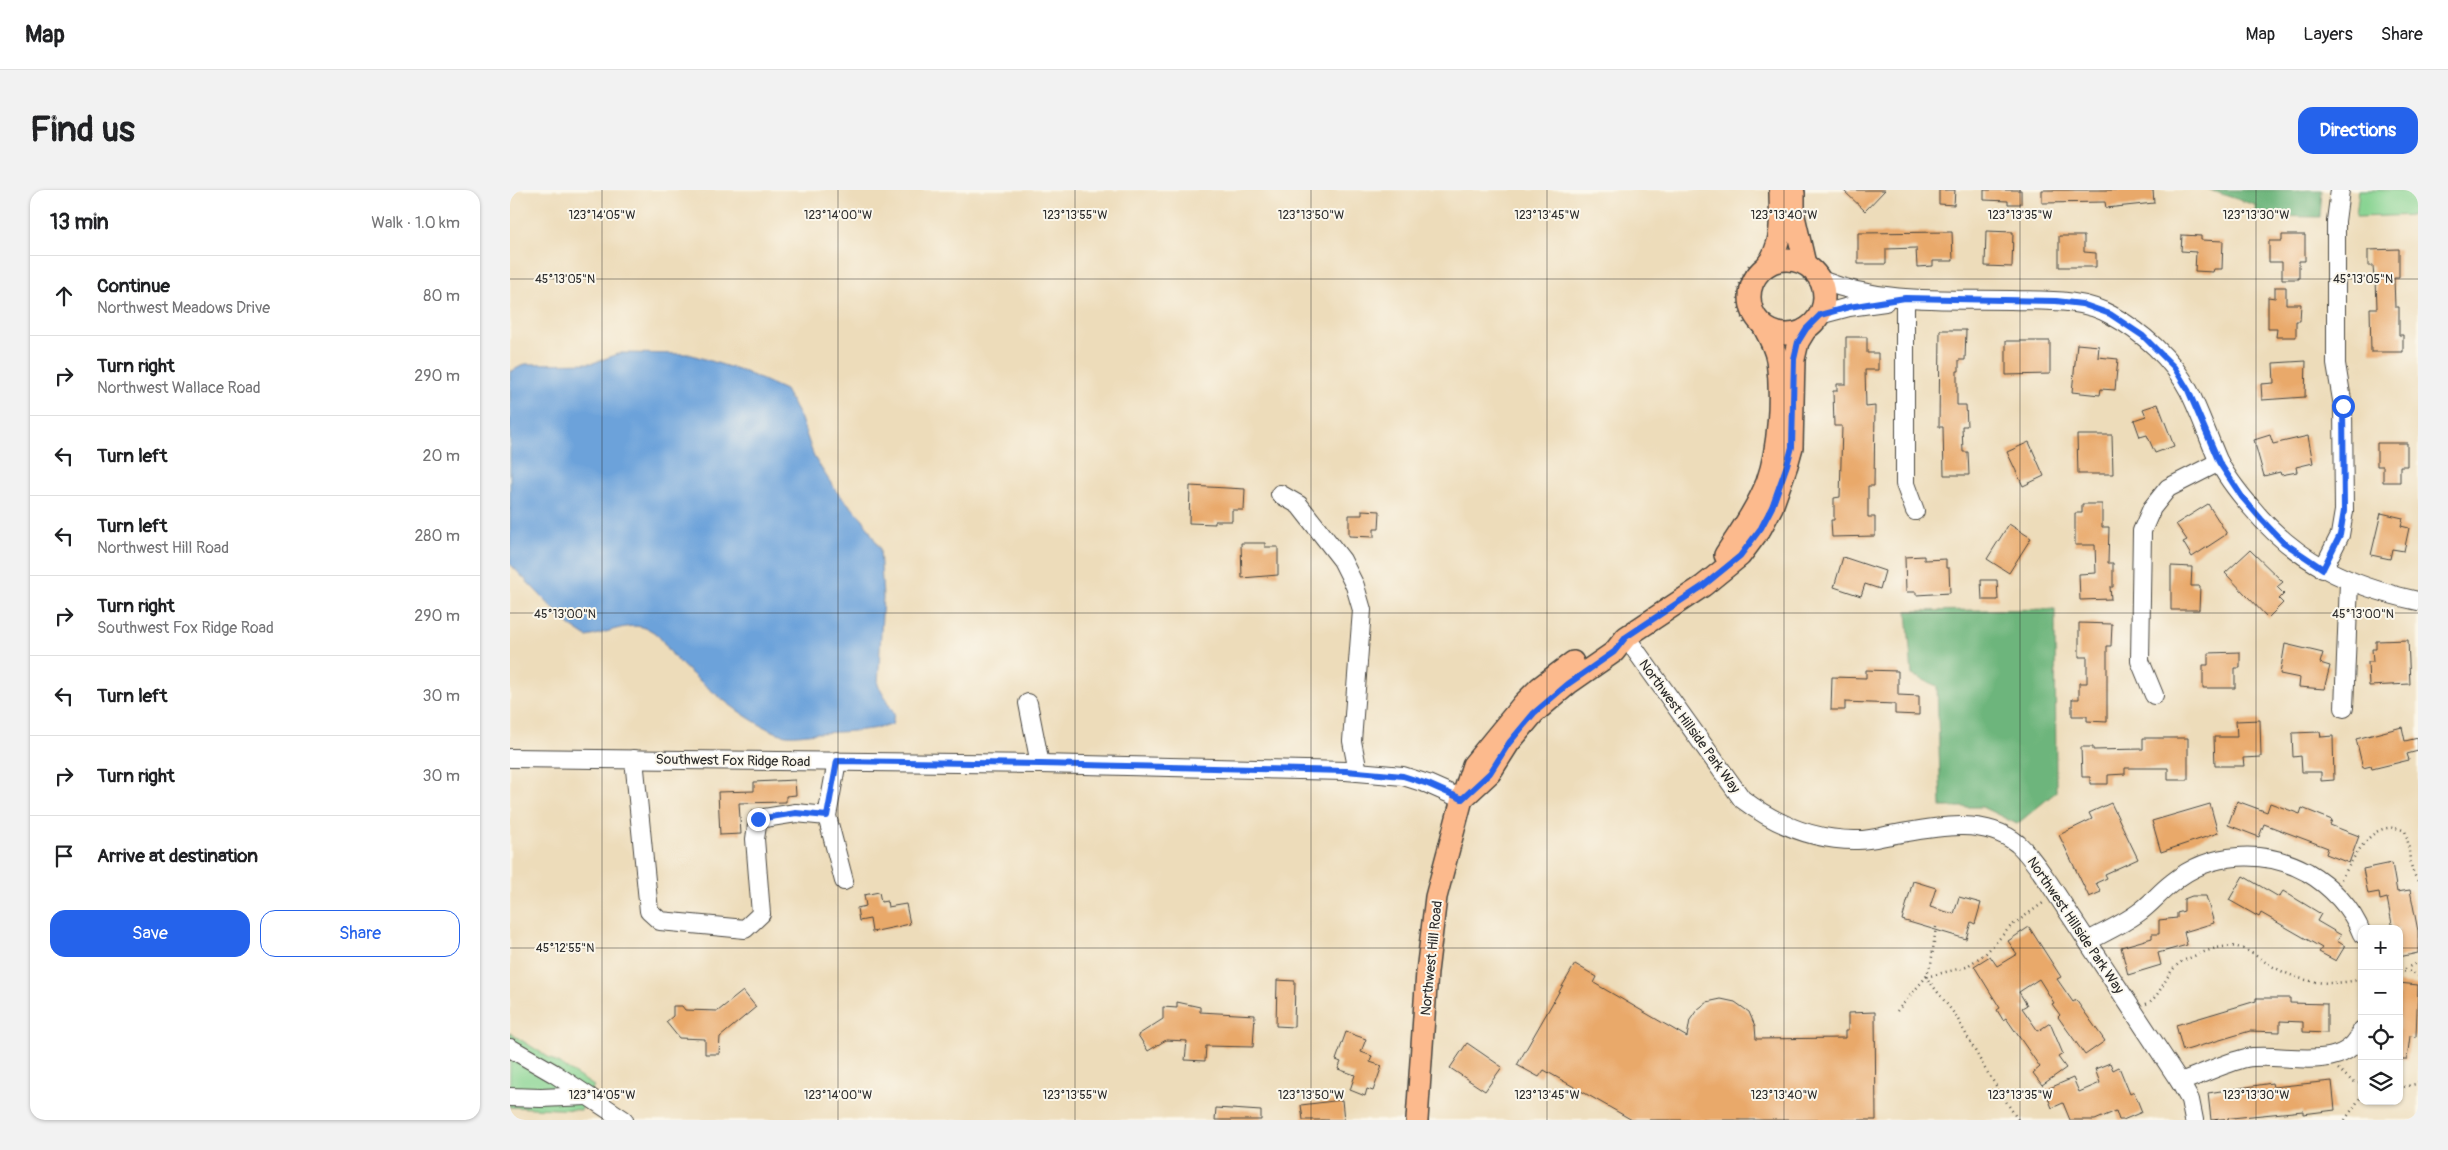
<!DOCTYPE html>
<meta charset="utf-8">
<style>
:root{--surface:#fff;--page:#f2f2f2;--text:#202124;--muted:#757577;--line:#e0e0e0;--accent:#2563eb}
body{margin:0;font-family:Pangolin,sans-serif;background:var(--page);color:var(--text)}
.controls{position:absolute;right:15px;bottom:15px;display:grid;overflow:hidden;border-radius:10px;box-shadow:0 1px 4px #0004}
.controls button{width:45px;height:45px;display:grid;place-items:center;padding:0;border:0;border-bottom:1px solid var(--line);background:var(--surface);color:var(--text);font:25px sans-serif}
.stop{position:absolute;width:15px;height:15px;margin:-11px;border:4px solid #2563eb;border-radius:50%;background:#fff}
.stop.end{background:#2563eb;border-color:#fff;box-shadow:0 1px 5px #0008}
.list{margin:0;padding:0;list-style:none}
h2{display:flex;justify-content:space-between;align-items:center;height:65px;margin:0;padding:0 20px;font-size:21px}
h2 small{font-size:16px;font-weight:400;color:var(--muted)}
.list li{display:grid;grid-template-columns:32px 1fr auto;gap:15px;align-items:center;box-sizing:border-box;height:80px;padding:0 20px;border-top:1px solid var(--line)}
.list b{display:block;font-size:19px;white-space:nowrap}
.list p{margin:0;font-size:16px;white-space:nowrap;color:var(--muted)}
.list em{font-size:16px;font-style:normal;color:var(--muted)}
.actions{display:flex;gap:10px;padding:15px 20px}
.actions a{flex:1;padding:11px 0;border:1px solid var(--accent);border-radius:15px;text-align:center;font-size:18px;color:var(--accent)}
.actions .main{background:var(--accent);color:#fff}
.icon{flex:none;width:28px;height:28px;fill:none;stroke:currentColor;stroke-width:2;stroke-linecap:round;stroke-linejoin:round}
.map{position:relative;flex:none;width:1908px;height:930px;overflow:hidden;border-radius:15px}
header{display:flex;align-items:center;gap:30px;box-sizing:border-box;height:70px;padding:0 25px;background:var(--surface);border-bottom:1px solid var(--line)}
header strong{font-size:24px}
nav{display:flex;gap:28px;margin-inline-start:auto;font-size:18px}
.intro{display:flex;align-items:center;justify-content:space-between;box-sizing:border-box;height:120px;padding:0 30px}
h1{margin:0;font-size:35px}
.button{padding:12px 22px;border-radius:15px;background:var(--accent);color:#fff;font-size:18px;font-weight:700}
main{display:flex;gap:30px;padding:0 30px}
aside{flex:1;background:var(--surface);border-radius:15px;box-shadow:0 1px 4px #0004}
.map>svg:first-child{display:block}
</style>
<header>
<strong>Map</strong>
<nav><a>Map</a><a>Layers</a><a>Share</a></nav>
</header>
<div class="intro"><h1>Find us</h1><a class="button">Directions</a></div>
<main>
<aside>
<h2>13 min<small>Walk · 1.0 km</small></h2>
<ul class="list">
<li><svg class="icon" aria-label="ahead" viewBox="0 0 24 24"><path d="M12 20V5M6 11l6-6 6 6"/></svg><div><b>Continue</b><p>Northwest Meadows Drive</p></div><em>80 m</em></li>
<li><svg class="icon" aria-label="right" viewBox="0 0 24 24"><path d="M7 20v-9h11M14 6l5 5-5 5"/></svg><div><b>Turn right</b><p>Northwest Wallace Road</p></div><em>290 m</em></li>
<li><svg class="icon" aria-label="left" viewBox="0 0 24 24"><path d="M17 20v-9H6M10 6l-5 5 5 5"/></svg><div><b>Turn left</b></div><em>20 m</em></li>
<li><svg class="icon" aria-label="left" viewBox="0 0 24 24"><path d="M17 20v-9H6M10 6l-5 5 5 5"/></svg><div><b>Turn left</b><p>Northwest Hill Road</p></div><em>280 m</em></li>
<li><svg class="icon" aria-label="right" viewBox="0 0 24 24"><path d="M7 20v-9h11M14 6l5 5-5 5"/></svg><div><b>Turn right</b><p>Southwest Fox Ridge Road</p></div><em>290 m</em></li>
<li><svg class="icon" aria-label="left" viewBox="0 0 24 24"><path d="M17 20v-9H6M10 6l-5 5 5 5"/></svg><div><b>Turn left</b></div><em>30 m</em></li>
<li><svg class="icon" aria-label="right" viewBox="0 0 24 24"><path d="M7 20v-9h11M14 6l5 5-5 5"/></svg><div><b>Turn right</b></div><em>30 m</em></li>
<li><svg class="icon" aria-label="arrive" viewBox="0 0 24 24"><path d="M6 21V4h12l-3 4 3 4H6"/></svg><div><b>Arrive at destination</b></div></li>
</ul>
<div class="actions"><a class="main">Save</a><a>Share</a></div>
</aside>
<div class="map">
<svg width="1908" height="930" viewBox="0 0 1908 930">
<rect width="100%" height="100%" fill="#fbf7ec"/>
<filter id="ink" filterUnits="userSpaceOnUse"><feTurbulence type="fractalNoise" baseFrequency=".02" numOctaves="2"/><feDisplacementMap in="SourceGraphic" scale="10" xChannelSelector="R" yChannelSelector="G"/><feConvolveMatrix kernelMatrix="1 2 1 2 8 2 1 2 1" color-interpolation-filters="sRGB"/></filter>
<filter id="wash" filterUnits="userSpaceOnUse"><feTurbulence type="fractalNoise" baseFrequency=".0096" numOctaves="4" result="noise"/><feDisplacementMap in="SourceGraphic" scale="20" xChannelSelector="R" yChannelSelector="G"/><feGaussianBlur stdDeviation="1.12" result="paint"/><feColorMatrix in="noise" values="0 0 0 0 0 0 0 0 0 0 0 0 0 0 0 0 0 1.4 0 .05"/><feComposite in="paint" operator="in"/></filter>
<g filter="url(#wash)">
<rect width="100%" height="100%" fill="#eddcba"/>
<g fill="#87d391" stroke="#597f5e">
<path d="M1849,0H1908V25L1846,27Z"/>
<path d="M0,843L84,896L71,920L0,917Z"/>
</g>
<g fill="#6db57b" stroke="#4c7053">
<path d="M1699,0H1812L1810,27L1746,26L1745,15Z"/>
<path d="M1545,419L1546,602L1507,634L1472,617H1431L1427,496L1402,485L1397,421Z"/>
</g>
<path fill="#6ca2da" stroke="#4c6682" d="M111,163L179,164L235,182L275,200L291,229L304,267L326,301L353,329L370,359L373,407L368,495L384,524L382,535C357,541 332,542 306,543C297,544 285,546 276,545C247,541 188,491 167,470C155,458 151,441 132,437C116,433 94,444 77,447L59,435L0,374V182L15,174L83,173Z"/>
<g id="blocks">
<g fill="#e9a96a">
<path d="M1333,0H1375L1355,21Z"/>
<path d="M1429,0H1445L1444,15L1429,14Z"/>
<path d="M1474,0H1511V14H1498V11L1474,10Z"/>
<path d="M1532,0H1643L1644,13L1596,18L1595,12L1532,13Z"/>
<path d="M1476,41L1503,42L1502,77L1475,76Z"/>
<path d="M1442,42L1443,71H1423V76L1407,77L1406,58L1376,59V74H1348V43Z"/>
<path d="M1672,45L1691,46V50L1713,51L1712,79H1704L1703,82L1685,81L1686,62L1671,61Z"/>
<path d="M1772,45H1795V71H1789V89H1772V72H1759V51H1772Z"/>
<path d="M1549,46H1574V62L1586,63V77H1549Z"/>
<path d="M1889,59V88H1884L1885,117H1889V145H1893V162H1861L1860,118H1867L1866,89H1864L1863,76H1858V60Z"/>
<path d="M1765,97H1776V114H1791L1790,131H1786V147H1766L1767,139H1758V107L1765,108Z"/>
<path d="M1430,140H1456L1455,170H1449V181H1447V215H1456L1457,236H1452L1453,262H1458L1459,285H1434L1433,237H1429Z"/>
<path d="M1336,147H1357V163H1368V180H1355L1356,217L1365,216L1364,296H1358V327H1365V346L1322,347L1321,330H1324V308L1330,307L1332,236H1324L1323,201H1327V194H1336Z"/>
<path d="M1496,151H1540V184L1496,185Z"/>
<path d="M1567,154L1589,156L1588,167L1608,169L1605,200L1591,199L1590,205L1562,202Z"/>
<path d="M1796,171L1795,207L1752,210L1751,194L1764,193L1763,173Z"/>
<path d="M1648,214L1664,256L1645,263L1637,245L1630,247L1624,230L1636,226L1633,219Z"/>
<path d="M1567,245H1602L1603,284H1568Z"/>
<path d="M1760,245L1763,254L1798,246L1803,273L1786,277L1787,282L1771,285L1770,282L1754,286L1744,250Z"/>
<path d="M1519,252L1534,286L1513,296L1497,262Z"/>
<path d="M1867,253H1897V276H1890V292H1873V276H1867Z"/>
<path d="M680,296L735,299L734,320H722V331H705V334L679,333Z"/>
<path d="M1572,314H1592V337H1599L1598,373H1603V397H1600L1601,409L1570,410L1569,384L1586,383L1585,355H1565V323H1572Z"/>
<path d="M1698,314L1717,344L1682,367L1673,352L1677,350L1666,334Z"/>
<path d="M852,320L870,321L869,339H864V347L839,346V325H852Z"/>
<path d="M1871,323L1893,328L1891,336L1899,338L1894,361L1882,359L1880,369L1861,365Z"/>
<path d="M1499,334L1521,348L1499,383L1477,369Z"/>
<path d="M731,353H755V357H768V385L732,388Z"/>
<path d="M1740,360L1773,392L1767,397L1774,404L1769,409L1773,413L1758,428L1715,383Z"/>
<path d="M1414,366V370L1436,369V378H1439L1440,403L1406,405V402H1396L1395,367Z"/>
<path d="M1333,367L1375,381L1370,399L1355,394L1351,406L1324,397Z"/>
<path d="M1661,376L1682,377L1681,396H1690L1689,420H1661Z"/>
<path d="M1471,390H1487L1488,410H1472Z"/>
<path d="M1569,433L1602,434L1601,456H1597V532L1577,531V526H1562V509H1569V493H1577V467H1569Z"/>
<path d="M1898,450L1900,494L1859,496L1858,472H1863L1862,459H1866V451Z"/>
<path d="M1775,454L1813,463L1810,473L1820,476L1814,499L1789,497L1790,488L1770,484Z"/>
<path d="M1730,462V478H1725V498H1693V475H1698V463Z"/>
<path d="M1356,480L1388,481V505L1409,506V525L1385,524V514L1335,512V520H1321L1322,487L1356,488Z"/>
<path d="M1750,530L1751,567L1733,568L1734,576H1705L1704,547H1727L1726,531Z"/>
<path d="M1892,537L1895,551L1908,548V561L1897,564L1899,570L1862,579L1861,576L1853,578L1846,549Z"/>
<path d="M1810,542L1811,547L1823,546L1824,590L1811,591V582H1792L1791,566L1783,567L1782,543Z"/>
<path d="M1633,548H1678V590H1658V578H1615V584L1598,585V594H1580V587H1572L1571,557H1583V560L1633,559Z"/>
<path d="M285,590L286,605L276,606V612L229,613L231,644L210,645L208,602L244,601V592Z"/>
<path d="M1727,611L1757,622L1760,613L1790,624L1792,618L1822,630L1820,635L1849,646L1839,673L1816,664L1818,658L1754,634L1749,647L1718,635Z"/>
<path d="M1601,613L1628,669L1595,684L1597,688L1586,693L1591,702L1579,707L1549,645L1582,629L1579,623Z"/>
<path d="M1700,614L1708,643L1651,662L1642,631Z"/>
<path d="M1882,673L1887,702L1900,700L1908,741V763L1889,767V739H1883L1877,708L1870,710L1869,702L1858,704L1853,679Z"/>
<path d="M1733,686L1769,707L1773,701L1811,724L1807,731L1831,745L1827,751L1835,756L1826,771L1809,762L1812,758L1751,723L1749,727L1719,710Z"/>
<path d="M1403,691L1426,698L1420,717L1444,724L1449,707L1471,713L1465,734L1461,732L1456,749L1392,730Z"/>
<path d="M369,702L371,712L377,711L378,717L396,714L400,734L362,742L360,729L349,731L347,718L356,716L354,705Z"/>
<path d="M1682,706H1696L1704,733L1674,742L1677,755L1648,763L1651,775L1618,785L1611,757L1642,748V744H1649V730L1667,728V723L1674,721V709Z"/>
<path d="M1519,737L1551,787L1547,789L1563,812L1566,810L1595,851L1575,865L1548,827L1550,825L1542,814L1544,813L1529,789L1509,802L1517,815L1512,818L1528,841L1540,833L1553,864L1548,867L1556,878L1532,895L1523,883L1530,877L1496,828L1493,830L1487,820L1490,818L1464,776L1480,766L1487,776L1507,764L1498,751Z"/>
<path d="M1065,774L1087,787L1084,793L1177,847L1180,830L1187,820L1197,812L1211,809L1225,812L1239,822L1245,836L1246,849L1335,848V841H1338V823L1365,822L1366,930H1122L1034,880L1029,887L1007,875Z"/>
<path d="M767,790L785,791L784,837L766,836Z"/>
<path d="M1889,793L1908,795L1906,847L1900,846L1897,869H1889Z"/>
<path d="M233,801L246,817L210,847L209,864H195V849L169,848L156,832L163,826V816H172L175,820L208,821Z"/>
<path d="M1746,808H1780V813L1817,814V843L1793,842V832L1770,831V842L1740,841L1673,861L1666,835L1746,811Z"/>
<path d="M667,812L690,817V822L745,825L743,857L696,856L695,871L675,870L677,851L656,850L638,861L628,845L653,829V817L667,818Z"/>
<path d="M836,842L856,849L851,862L862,866L860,872L872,876L863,901L857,899L855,906L840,900L845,885L828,879L831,872L826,870Z"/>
<path d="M957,853L992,877L975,901L940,878Z"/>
<path d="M1600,873L1603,880L1609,877L1620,904L1624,902L1632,922L1613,930H1609L1606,921L1585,930H1560L1553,913L1542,918L1535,900L1563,888L1569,902L1590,893L1585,879Z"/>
<path d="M1822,891L1825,920L1793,924V921L1701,930L1698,903L1762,893L1763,897Z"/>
<path d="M832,910L834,930H793L791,915Z"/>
<path d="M706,918L751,921V930H705Z"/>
</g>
</g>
</g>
<g filter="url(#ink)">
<use href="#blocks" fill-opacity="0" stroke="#484640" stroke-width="1"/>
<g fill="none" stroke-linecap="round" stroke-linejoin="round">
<defs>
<g id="minor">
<path d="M1311,90C1371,114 1437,109 1501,110C1534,111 1571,108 1601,125C1632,142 1662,168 1679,201C1690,223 1698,247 1708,270C1716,287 1729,303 1741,317C1786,372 1839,396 1908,411"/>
<path d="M1395,109V294L1405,321"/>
<path d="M1309,125L1339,117L1375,112"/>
<path d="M770,304L789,315L832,370L845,396L852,420L842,551L848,582"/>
<path d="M1813,379L1830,345L1834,321L1833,216L1826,174V31L1830,0"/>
<path d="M1116,447L1232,609C1265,634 1303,650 1345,650C1358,651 1373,646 1386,644C1425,637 1475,626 1508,654C1520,665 1529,679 1539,693L1670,892L1680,910L1684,930"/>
<path d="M1644,505L1630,471L1632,341L1642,318L1658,298L1709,272"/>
<path d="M518,513L530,574"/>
<path d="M1834,518L1839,392"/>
<path d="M0,568L530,574L836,581L893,586L918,594L952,609"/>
<path d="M124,569L139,721L150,731L235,739L251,724L245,649L248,629L286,623L317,626"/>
<path d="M327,571L317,626L334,691"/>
<path d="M1578,751C1595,742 1613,734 1628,723C1640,715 1650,702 1662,693C1700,661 1755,659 1797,682C1821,696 1842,718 1852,744"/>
<path d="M0,858L45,884L114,930"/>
<path d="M1670,892C1691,885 1714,873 1736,868C1771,861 1836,886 1852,840"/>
<path d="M0,907L31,908L77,906"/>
</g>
<g id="major">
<path d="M1284,3V26L1295,74"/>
<circle cx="1277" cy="107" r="37"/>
<path d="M1257,75C1274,53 1270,27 1270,0"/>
<path d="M1215,365C1230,342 1247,318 1257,292C1269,258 1272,205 1267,170C1265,157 1258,145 1252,134"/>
<path d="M952,609L980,583L999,553L1024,523L1058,494L1104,462L1116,447L1193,396L1230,366L1251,338L1262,317L1277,275L1282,257L1284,169L1288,152L1296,139"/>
<path d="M907,930L917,782L926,707L952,609L963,575L1013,514L1030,497L1063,472"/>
</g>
</defs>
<use href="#minor" stroke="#484640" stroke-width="20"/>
<use href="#major" stroke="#484640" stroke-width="24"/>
<g stroke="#484640" stroke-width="2.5" stroke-dasharray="1 4" stroke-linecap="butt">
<path d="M1234,133C1225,112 1226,94 1239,75"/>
<path d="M1831,689C1846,666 1862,626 1895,641C1902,661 1896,672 1908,691"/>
<path d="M1426,737L1421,774L1416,787L1446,826L1474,877L1508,930"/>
<path d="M1895,779L1908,772"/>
<path d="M1889,781L1903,782L1908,786"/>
<path d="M1636,814C1654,805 1655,779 1675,770C1691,763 1710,754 1727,757C1738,759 1750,769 1760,775C1792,793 1817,797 1852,789"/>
<path d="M1387,821L1416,787L1456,777L1476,763L1501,736L1533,713"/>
<path d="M1828,879L1842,891L1852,894"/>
<path d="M1889,898L1906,894L1908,892"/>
<path d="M1835,930L1852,905"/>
</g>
<use href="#minor" stroke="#fff" stroke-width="18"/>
<use href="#major" stroke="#fcba8d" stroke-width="21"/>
</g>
</g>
<g fill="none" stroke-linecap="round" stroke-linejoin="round" filter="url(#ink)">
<path stroke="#2563eb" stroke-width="6" d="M248,629L286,623L317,626L327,571L530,574L836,581L893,586L918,594L952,609L980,583L999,553L1024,523L1058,494L1104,462L1116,447L1193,396L1230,366L1251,338L1262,317L1277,275L1282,257L1284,169L1288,152L1296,139L1310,125L1339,117L1395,108L1546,111L1572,114L1600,124L1633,146L1664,177L1678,200L1709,272L1732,307L1751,329L1773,352L1813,379L1830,345L1834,321L1833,216"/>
</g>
<path fill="none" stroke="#2b2b2b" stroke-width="1" stroke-opacity="0.45" d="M92,0V930M328,0V930M565,0V930M801,0V930M1037,0V930M1274,0V930M1510,0V930M1746,0V930M0,89H1908M0,423H1908M0,758H1852M1889,758H1908"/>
<g text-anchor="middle" stroke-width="4" stroke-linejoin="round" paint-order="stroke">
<g font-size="14" fill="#2b2b2b" stroke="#fbf7ec">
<text transform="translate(1180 536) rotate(54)" y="5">Northwest Hillside Park Way</text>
<text transform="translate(223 570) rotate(1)" y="5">Southwest Fox Ridge Road</text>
<text transform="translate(1566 735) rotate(56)" y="5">Northwest Hillside Park Way</text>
<text transform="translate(921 768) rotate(-84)" y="5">Northwest Hill Road</text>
</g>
</g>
<g font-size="12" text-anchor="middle" fill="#2b2b2b" stroke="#fbf7ec" stroke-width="4" stroke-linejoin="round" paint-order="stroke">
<text x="92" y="29">123°14'05"W</text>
<text x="328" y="29">123°14'00"W</text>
<text x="565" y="29">123°13'55"W</text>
<text x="801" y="29">123°13'50"W</text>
<text x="1037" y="29">123°13'45"W</text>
<text x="1274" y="29">123°13'40"W</text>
<text x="1510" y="29">123°13'35"W</text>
<text x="1746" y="29">123°13'30"W</text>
<text x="55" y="93">45°13'05"N</text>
<text x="1853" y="93">45°13'05"N</text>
<text x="55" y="428">45°13'00"N</text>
<text x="1853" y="428">45°13'00"N</text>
<text x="55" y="762">45°12'55"N</text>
<text x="92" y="909">123°14'05"W</text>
<text x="328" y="909">123°14'00"W</text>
<text x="565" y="909">123°13'55"W</text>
<text x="801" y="909">123°13'50"W</text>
<text x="1037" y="909">123°13'45"W</text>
<text x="1274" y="909">123°13'40"W</text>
<text x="1510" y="909">123°13'35"W</text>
<text x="1746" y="909">123°13'30"W</text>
</g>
</svg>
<div class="controls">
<button>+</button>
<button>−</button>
<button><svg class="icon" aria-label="locate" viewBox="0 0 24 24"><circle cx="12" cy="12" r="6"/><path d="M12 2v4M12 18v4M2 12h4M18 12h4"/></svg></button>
<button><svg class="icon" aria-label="layers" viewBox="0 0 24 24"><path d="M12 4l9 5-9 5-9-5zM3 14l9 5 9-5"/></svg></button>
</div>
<div class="stop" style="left:1833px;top:216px"></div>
<div class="stop end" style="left:248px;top:629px"></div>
</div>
</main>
